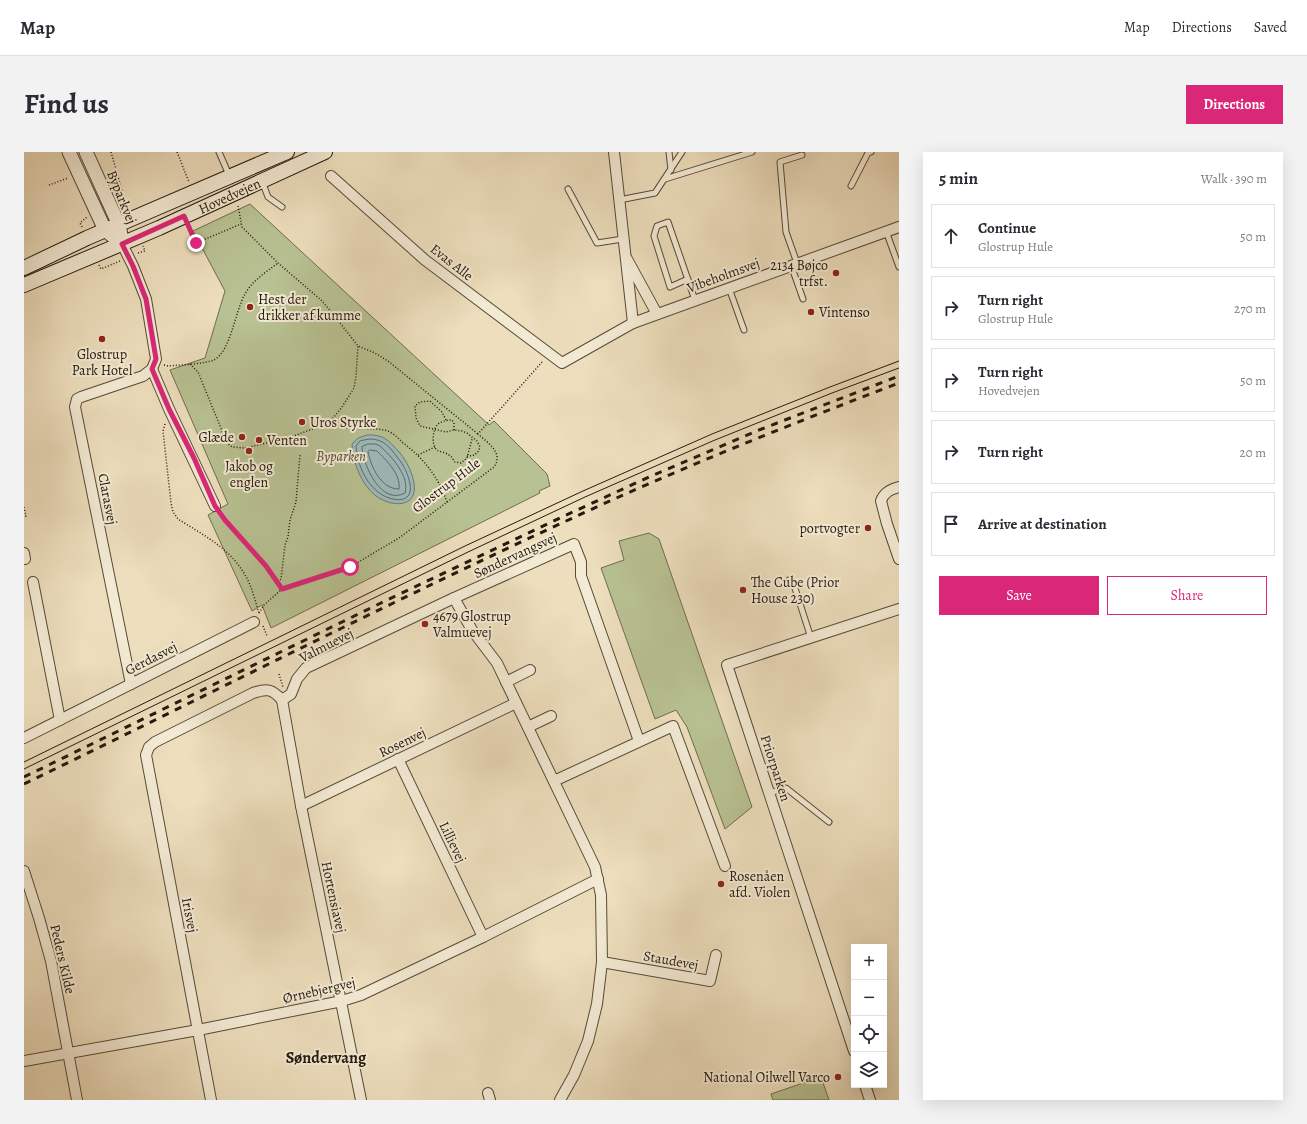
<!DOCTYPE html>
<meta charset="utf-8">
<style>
:root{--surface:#fff;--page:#f2f2f3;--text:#2b2b33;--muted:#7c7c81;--line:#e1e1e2;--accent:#db2777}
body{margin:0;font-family:Alegreya,serif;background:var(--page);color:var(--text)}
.controls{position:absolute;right:12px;bottom:12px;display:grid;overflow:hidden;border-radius:0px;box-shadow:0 4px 16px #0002}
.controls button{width:36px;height:36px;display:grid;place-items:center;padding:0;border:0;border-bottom:1px solid var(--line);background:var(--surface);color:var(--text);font:20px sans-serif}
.stop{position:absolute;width:12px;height:12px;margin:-9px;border:3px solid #db2777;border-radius:50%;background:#fff}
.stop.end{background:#db2777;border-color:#fff;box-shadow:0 1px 4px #0008}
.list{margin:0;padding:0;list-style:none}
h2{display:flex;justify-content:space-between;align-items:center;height:52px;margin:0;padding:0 16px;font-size:17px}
h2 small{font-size:13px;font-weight:400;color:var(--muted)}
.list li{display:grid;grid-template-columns:26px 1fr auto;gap:12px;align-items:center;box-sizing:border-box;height:64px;margin:0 8px 8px;padding:0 8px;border:1px solid var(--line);border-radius:0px}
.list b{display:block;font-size:15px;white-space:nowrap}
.list p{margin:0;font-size:13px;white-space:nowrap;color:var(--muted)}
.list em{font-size:13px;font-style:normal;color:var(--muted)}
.actions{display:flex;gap:8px;padding:12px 16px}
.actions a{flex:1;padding:9px 0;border:1px solid var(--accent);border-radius:0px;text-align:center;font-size:14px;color:var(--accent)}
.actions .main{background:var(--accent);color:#fff}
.icon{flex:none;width:22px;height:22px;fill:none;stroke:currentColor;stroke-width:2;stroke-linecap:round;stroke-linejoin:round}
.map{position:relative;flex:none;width:875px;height:948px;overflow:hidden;border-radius:0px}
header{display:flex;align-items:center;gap:24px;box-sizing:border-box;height:56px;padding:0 20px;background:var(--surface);border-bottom:1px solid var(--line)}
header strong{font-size:19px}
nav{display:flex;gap:22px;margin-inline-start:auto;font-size:14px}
.intro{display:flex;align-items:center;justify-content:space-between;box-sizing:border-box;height:96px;padding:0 24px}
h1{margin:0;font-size:28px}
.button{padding:10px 18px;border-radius:0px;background:var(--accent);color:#fff;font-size:14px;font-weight:700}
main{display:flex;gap:24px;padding:0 24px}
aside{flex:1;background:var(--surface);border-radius:0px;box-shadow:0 4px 16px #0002}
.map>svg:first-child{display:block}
</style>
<header>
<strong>Map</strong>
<nav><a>Map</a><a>Directions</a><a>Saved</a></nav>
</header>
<div class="intro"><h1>Find us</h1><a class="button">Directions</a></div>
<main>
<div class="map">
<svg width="875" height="948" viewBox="0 0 875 948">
<rect width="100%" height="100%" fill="#eddebd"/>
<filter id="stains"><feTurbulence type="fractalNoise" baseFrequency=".005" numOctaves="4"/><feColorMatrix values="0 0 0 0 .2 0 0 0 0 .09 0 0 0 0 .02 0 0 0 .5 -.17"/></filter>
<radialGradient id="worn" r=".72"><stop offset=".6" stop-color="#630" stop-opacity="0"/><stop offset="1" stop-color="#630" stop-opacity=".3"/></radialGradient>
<g fill="#b8c192" stroke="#6e6c50">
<path d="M226,52L465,273L470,269L523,322L526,334L515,339L516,341L247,476L238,453L228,459L184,363L204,352L146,218L181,206L201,139L169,79Z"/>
<path d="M625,381L635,387L728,655L701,677L663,575L652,558L631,567L577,416L600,408L595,389Z"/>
<path d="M797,925L805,948H749L747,942Z"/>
</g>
<path fill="#9cbaba" stroke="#6c7975" d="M343,283C360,282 365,289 376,301C383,310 388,320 390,331C394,357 367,355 352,344C337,332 329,311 328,292L334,286Z"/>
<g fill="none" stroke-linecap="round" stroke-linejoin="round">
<g stroke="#606964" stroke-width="1">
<path d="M346,287C359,287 366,295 373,305C380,313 384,322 386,332C390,354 365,349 354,340C340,329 333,310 332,294L336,289Z"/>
<path d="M344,292H352L356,294C367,304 386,324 381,341C357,354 339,313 338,295Z"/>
<path d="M346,298L353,299C362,308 377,322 375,337C357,337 347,315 344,300Z"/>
</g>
<defs>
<g id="service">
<path d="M195,0L205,23"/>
<path d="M645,0L647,18"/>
<path d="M641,27L728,0"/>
<path d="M238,29L244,45L258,55"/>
<path d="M827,34L844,1L847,0"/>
<path d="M544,37L573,91L599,87"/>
<path d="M595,48L631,41L658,0"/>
<path d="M862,79L875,115"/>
<path d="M773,111L762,80L756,10L778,3"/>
<path d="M767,113L779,147"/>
<path d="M664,127L646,135L630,84L633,74L644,70L671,148"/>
<path d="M705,136L720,178"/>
<path d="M765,428L769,430L787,486"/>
<path d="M745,641L762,636L805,670"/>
</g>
<g id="minor">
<path d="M590,0L609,171"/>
<path d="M307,24L401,108L538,211L609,171L875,75"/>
<path d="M98,92L109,114L122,147L132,207L128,217L119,224L57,245L53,247L51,255L107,532"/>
<path d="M603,107L633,162"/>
<path d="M128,217L145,257L191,354"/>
<path d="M875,335C867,337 860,340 857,349L863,372L875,407"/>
<path d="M0,401L1,407"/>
<path d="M9,430L36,568"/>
<path d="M482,530L506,518"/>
<path d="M258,548L277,654L337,948"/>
<path d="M258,548L267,542L273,527L282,516L430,446"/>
<path d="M504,575L527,564"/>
<path d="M0,586L230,470"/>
<path d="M374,607L459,785"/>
<path d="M530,629L649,574L701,714"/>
<path d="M277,654L492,551"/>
<path d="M0,719L15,766L27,809L53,948"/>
<path d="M578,810L686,829L692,803"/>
<path d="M830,899L703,513L875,457"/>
<path d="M0,909L174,878L318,849L337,843L459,785L574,727"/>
<path d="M841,933L846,948"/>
<path d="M464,941L466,948"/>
<path d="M187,948L122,603L125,595L131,590L229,541C243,536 248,537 258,548"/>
<path d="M536,948L550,923L564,889L573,852L578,810L577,743L571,715L473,511L448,478L430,446L550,392L557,410V424L615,589"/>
</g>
<g id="tertiary">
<path d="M45,0L81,78L98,92"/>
<path d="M62,0L95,73L97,83"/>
</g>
<g id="secondary">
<path d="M0,116L63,86L263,0"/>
<path id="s1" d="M0,133L135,76L301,0"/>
</g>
</defs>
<use href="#service" stroke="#564a39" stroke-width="7"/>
<use href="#minor" stroke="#564a39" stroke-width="12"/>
<use href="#tertiary" stroke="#564a39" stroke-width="15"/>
<use href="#secondary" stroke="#24180d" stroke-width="16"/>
<g stroke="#24180d" stroke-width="1.5" stroke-dasharray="1 2" stroke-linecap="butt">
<path d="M87,0L103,56"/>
<path d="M153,0L165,30"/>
<path d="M25,33L44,26"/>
<path d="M92,39L94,26"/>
<path d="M98,53H102"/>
<path d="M214,54L218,75L254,111L297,148L309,162L334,194L351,201L364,209L454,282"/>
<path d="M58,75L56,71L63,65"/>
<path d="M165,75L172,91L217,72"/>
<path d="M114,101L121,99L119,94"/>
<path d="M75,113L77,117L96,109"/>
<path d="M166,212L174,220L203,291L208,295L221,296L264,286L305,271L318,255L330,236L332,224L334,194"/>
<path d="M140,213L144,214C156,213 180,212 190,208C207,199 211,159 221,142C228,129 242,120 254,111"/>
<path d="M422,268L418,260L406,249L396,250L391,254L392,266L396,274L422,280L430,278L438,279L443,281L453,289L456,295C454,302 450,304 443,304"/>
<path d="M305,271C322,279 342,275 360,278C367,279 373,285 378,290C400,307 414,324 423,350"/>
<path d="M141,272L139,279L147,351L149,360L154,367C179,383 206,396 221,423C228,434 231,449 235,461"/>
<path d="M430,278V271L428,268C423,268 417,269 413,273C409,278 407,293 413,298C416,300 421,300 425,303C428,304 429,308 431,310L437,311L443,306L448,287"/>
<path d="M394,303L411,295"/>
<path d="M0,355L2,364L0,365"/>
<path d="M197,362L242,414L258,437"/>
<path d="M254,430L257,427L261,393L264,385L266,368L272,350L276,303"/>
<path d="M235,461L240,453L258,437L326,415L375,386L470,315C480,301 464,291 454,282L519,209"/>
<path d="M239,474L243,484"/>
<path d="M255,522L259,535"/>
</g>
<use href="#service" stroke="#f3ead4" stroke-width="5"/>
<use href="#minor" stroke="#f3ead4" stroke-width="10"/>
<use href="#tertiary" stroke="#f3ead4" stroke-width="13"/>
<use href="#secondary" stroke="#f3ead4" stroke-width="14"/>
<g stroke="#24180d" stroke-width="1">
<path d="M0,610L441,394L559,339L688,282L806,235L875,209"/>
<path d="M0,617L444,400L561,345L691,288L808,241L875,216"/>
</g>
<g stroke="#24180d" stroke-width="3" stroke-dasharray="7 7" stroke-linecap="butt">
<path d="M0,625L359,450L538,365L625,325L735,278L875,224"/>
<path d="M0,632C180,545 358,454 540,370C649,319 762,274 875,231"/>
</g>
</g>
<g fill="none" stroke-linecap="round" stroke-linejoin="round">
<path stroke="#db2777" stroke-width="5" d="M172,91L160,64L98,92L109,114L122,147L132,207L128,217L145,257L170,306L191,354L201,368L242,414L258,437L326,415"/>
</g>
<g fill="#8f2418" stroke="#f3ead4" stroke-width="1.5">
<circle cx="812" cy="121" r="4"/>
<circle cx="226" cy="155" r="4"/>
<circle cx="787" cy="160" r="4"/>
<circle cx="78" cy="187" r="4"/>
<circle cx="278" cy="270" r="4"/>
<circle cx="218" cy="285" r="4"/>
<circle cx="235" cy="288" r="4"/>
<circle cx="225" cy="299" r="4"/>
<circle cx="844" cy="376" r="4"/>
<circle cx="719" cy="438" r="4"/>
<circle cx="401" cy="472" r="4"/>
<circle cx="697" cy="732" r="4"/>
<circle cx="814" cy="925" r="4"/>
</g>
<g text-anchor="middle" stroke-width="4" stroke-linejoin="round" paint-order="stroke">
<g font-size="14" fill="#24180d" stroke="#f3ead4">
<text dy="5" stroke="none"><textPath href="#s1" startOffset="224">Hovedvejen</textPath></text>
<text transform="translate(98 45) rotate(68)" y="5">Byparkvej</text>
<text transform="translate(428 110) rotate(38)" y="5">Evas Alle</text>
<text transform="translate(699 123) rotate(-20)" y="5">Vibeholmsvej</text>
<text transform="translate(422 333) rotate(-37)" y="5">Glostrup Hule</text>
<text transform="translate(84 347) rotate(79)" y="5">Clarasvej</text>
<text transform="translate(491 403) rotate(-25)" y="5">Søndervangsvej</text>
<text transform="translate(302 493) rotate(-27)" y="5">Valmuevej</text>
<text transform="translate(127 506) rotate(-27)" y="5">Gerdasvej</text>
<text transform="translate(378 590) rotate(-26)" y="5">Rosenvej</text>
<text transform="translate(752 616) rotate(72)" y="5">Priorparken</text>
<text transform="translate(429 690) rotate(64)" y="5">Lillievej</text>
<text transform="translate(310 745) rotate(78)" y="5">Hortensiavej</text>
<text transform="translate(166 763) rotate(79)" y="5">Irisvej</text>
<text transform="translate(39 807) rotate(77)" y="5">Peders Kilde</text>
<text transform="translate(647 808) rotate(10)" y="5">Staudevej</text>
<text transform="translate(295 838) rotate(-13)" y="5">Ørnebjergvej</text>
</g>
<g font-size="14" fill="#24180d" stroke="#f3ead4" text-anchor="start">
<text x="804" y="118" text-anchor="end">2134 Bøjco<tspan x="804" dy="16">trfst.</tspan></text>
<text x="234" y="152">Hest der<tspan x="234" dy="16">drikker af kumme</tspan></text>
<text x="795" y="165">Vintenso</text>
<text x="78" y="207" text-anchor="middle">Glostrup<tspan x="78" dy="16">Park Hotel</tspan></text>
<text x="286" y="275">Uros Styrke</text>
<text x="210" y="290" text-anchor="end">Glæde</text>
<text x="243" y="293">Venten</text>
<text x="225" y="319" text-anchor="middle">Jakob og<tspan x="225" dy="16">englen</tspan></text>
<text x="836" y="381" text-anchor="end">portvogter</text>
<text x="727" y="435">The Cube (Prior<tspan x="727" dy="16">House 230)</tspan></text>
<text x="409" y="469">4679 Glostrup<tspan x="409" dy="16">Valmuevej</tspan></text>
<text x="705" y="729">Rosenåen<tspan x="705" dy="16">afd. Violen</tspan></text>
<text x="806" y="930" text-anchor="end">National Oilwell Varco</text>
</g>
<g font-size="14" font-style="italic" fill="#504b35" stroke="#f3ead4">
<text x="317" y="309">Byparken</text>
</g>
<g font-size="16" font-weight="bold" fill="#24180d" stroke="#f3ead4">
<text x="302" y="911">Søndervang</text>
</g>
</g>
<rect width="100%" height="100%" filter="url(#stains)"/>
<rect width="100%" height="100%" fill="url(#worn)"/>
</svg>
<div class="controls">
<button>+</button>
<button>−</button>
<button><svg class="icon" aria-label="locate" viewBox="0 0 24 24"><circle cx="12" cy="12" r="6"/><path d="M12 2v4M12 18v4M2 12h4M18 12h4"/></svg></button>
<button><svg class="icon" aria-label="layers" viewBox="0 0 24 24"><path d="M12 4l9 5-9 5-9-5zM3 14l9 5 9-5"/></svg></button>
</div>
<div class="stop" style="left:326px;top:415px"></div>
<div class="stop end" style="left:172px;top:91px"></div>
</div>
<aside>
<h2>5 min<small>Walk · 390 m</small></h2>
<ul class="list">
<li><svg class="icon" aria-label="ahead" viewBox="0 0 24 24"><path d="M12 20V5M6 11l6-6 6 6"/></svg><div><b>Continue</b><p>Glostrup Hule</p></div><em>50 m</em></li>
<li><svg class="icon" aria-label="right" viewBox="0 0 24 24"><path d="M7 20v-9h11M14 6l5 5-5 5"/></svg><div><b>Turn right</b><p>Glostrup Hule</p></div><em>270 m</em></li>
<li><svg class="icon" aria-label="right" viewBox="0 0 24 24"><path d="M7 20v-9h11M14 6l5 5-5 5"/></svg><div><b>Turn right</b><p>Hovedvejen</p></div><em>50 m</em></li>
<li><svg class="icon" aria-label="right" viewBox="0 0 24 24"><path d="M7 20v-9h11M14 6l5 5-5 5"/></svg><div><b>Turn right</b></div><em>20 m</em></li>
<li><svg class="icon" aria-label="arrive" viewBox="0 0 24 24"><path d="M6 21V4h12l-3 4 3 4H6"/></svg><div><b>Arrive at destination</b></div></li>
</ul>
<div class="actions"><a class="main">Save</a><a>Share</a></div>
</aside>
</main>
